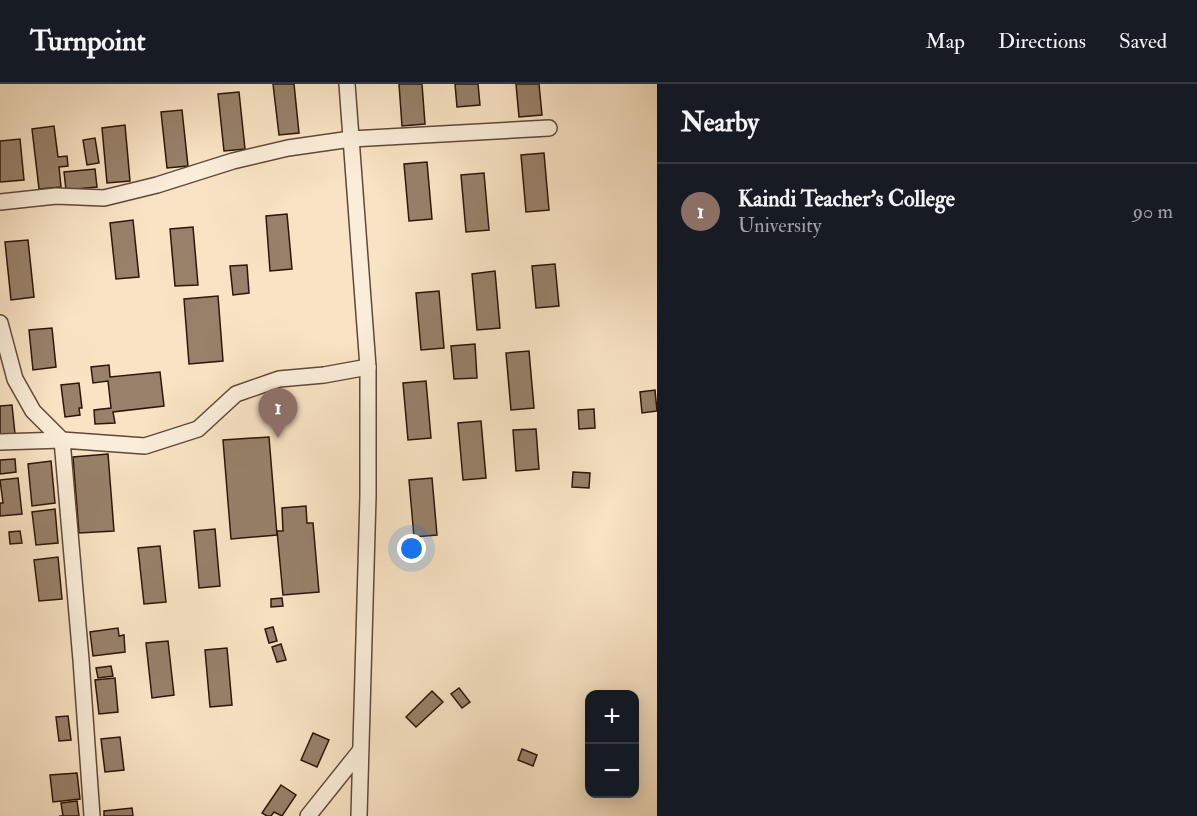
<!DOCTYPE html>
<meta charset="utf-8">
<style>
:root{--surface:#171b24;--page:#20242c;--text:#f1f3f6;--muted:#9ea1a6;--line:#363941;--accent:#8c9099}
body{margin:0;font-family:"IM FELL Double Pica",serif;background:var(--page);color:var(--text)}
.controls{position:absolute;right:18px;bottom:18px;display:grid;overflow:hidden;border-radius:12px;box-shadow:0 3px 15px #0003}
.controls button{width:54px;height:54px;display:grid;place-items:center;padding:0;border:0;border-bottom:2px solid var(--line);background:var(--surface);color:var(--text);font:30px sans-serif}
.you{position:absolute;left:412px;top:465px;width:21px;height:21px;margin:-15px;border:4px solid #fff;border-radius:50%;background:#1a73e8;box-shadow:0 0 0 9px #1a73e833}
.badge{display:grid;place-items:center;width:39px;height:39px;border-radius:50%;background:var(--accent);color:#fff;font-size:20px;font-weight:700}
.pin{position:absolute;translate:-50% -50px;filter:drop-shadow(0 2px 3px #0008)}
.pin::after{content:'';position:absolute;top:32px;width:21px;height:18px;background:inherit;clip-path:polygon(0 0,100% 0,50% 100%)}
.list{margin:0;padding:0;list-style:none}
h2{display:flex;justify-content:space-between;align-items:center;height:78px;margin:0;padding:0 24px;font-size:26px}
h2 small{font-size:20px;font-weight:400;color:var(--muted)}
.list li{display:grid;grid-template-columns:39px 1fr auto;gap:18px;align-items:center;box-sizing:border-box;height:96px;padding:0 24px;border-top:2px solid var(--line)}
.list b{display:block;font-size:22px;white-space:nowrap}
.list p{margin:0;font-size:20px;white-space:nowrap;color:var(--muted)}
.list em{font-size:20px;font-style:normal;color:var(--muted)}
.map{position:relative;flex:none;width:657px;height:732px;overflow:hidden}
header{display:flex;align-items:center;gap:36px;box-sizing:border-box;height:84px;padding:0 30px;background:var(--surface);border-bottom:2px solid var(--line)}
header strong{font-size:28px}
nav{display:flex;gap:33px;margin-inline-start:auto;font-size:21px}
main{display:flex}
aside{flex:1;background:var(--surface)}
.map>svg:first-child{display:block}
</style>
<header>
<strong>Turnpoint</strong>
<nav><a>Map</a><a>Directions</a><a>Saved</a></nav>
</header>
<main>
<div class="map">
<svg width="657" height="732" viewBox="0 0 657 732">
<rect width="100%" height="100%" fill="#f8e3c4"/>
<filter id="stains"><feTurbulence type="fractalNoise" baseFrequency=".00333" numOctaves="4"/><feColorMatrix values="0 0 0 0 .2 0 0 0 0 .09 0 0 0 0 .02 0 0 0 .5 -.17"/></filter>
<radialGradient id="worn" r=".72"><stop offset=".6" stop-color="#630" stop-opacity="0"/><stop offset="1" stop-color="#630" stop-opacity=".3"/></radialGradient>
<g fill="#97816a" stroke="#2d1608" stroke-width="1.5">
<path d="M273,0H294L299,49L279,51Z"/>
<path d="M399,0H422L425,40L402,42Z"/>
<path d="M455,0H478L480,21L457,23Z"/>
<path d="M516,0H539L542,31L519,33Z"/>
<path d="M239,8L245,65L224,67L218,10Z"/>
<path d="M182,26L188,82L167,84L161,28Z"/>
<path d="M125,41L130,97L107,99L102,44Z"/>
<path d="M54,42L58,73L67,72L68,82L59,83L61,103L39,105L32,45Z"/>
<path d="M95,54L99,79L87,81L83,56Z"/>
<path d="M20,55L24,96L0,98V57Z"/>
<path d="M544,69L549,126L526,128L521,71Z"/>
<path d="M427,78L432,135L409,137L404,80Z"/>
<path d="M95,85L97,103L66,106L64,88Z"/>
<path d="M484,89L489,146L466,148L461,91Z"/>
<path d="M287,130L292,185L270,187L266,132Z"/>
<path d="M133,136L139,193L116,195L110,139Z"/>
<path d="M193,143L198,201L175,202L170,145Z"/>
<path d="M28,156L34,213L11,216L5,158Z"/>
<path d="M555,180L559,222L536,224L532,182Z"/>
<path d="M247,181L249,209L233,211L230,182Z"/>
<path d="M495,187L500,244L477,246L472,190Z"/>
<path d="M439,207L444,264L421,266L416,209Z"/>
<path d="M218,212L223,277L189,280L184,215Z"/>
<path d="M52,244L56,283L33,286L29,246Z"/>
<path d="M475,260L477,294L454,295L451,262Z"/>
<path d="M529,267L534,324L511,326L506,269Z"/>
<path d="M109,281L110,293L160,288L164,322L113,328L115,339L95,340L94,326L111,324L108,297L93,299L91,283Z"/>
<path d="M426,297L431,354L408,356L403,299Z"/>
<path d="M79,299L82,324H79L80,331L65,333L61,301Z"/>
<path d="M655,306L657,327L642,329L640,308Z"/>
<path d="M12,321L15,350L0,352V322Z"/>
<path d="M594,325L595,344L579,345L578,326Z"/>
<path d="M481,337L486,394L463,396L458,339Z"/>
<path d="M536,345L539,385L516,387L513,346Z"/>
<path d="M269,353L277,451L231,455L223,356Z"/>
<path d="M108,370L114,447L79,449L73,373Z"/>
<path d="M15,375L16,388L0,390V376Z"/>
<path d="M51,377L55,419L32,422L28,380Z"/>
<path d="M573,388L590,389L589,404L572,403Z"/>
<path d="M18,394L22,430L0,432V419H3L0,396Z"/>
<path d="M432,394L437,451L414,453L409,396Z"/>
<path d="M306,422L307,439H313L319,508L283,511L277,447H283L282,424Z"/>
<path d="M55,425L58,459L36,461L32,428Z"/>
<path d="M215,445L220,502L199,504L194,447Z"/>
<path d="M20,447L22,459L10,460L9,448Z"/>
<path d="M160,462L166,518L144,520L138,464Z"/>
<path d="M58,473L62,515L39,517L34,476Z"/>
<path d="M282,514L283,522L271,523V515Z"/>
<path d="M273,543L277,557L269,559L265,545Z"/>
<path d="M118,544L119,552L124,551L125,568L93,572L90,548Z"/>
<path d="M168,557L174,611L152,614L146,559Z"/>
<path d="M281,560L286,576L277,578L272,563Z"/>
<path d="M227,564L232,621L210,623L205,566Z"/>
<path d="M111,582L113,592L98,594L96,584Z"/>
<path d="M115,594L118,628L99,630L95,596Z"/>
<path d="M459,604L470,618L462,624L451,610Z"/>
<path d="M432,607L443,618L416,643L406,633Z"/>
<path d="M68,632L71,656L59,657L56,633Z"/>
<path d="M313,649L329,656L317,683L301,676Z"/>
<path d="M120,653L124,686L105,688L101,655Z"/>
<path d="M522,665L537,671L533,682L518,676Z"/>
<path d="M77,689L80,715L53,718L50,691Z"/>
<path d="M281,701L296,711L282,732L274,728L271,732H267L262,729Z"/>
<path d="M77,717L79,732H59H63L61,719Z"/>
<path d="M132,724L133,732H104V727Z"/>
</g>
<g fill="none" stroke-linecap="round" stroke-linejoin="round">
<defs>
<g id="minor">
<path d="M347,0L368,283V412L359,732"/>
<path d="M0,118L56,112L104,114L157,101L233,77L288,64L351,55L549,44"/>
<path d="M0,239L15,295L33,327L62,356"/>
<path d="M0,358L62,356"/>
<path d="M92,732L81,576L62,356L145,362L198,345L236,310L279,295L324,291L368,283"/>
<path d="M308,732L360,667"/>
</g>
</defs>
<use href="#minor" stroke="#604937" stroke-width="18"/>
<use href="#minor" stroke="#faedd9" stroke-width="15"/>
</g>
<rect width="100%" height="100%" filter="url(#stains)"/>
<rect width="100%" height="100%" fill="url(#worn)"/>
</svg>
<div class="controls">
<button>+</button>
<button>−</button>
</div>
<div class="you"></div>
<div class="pin badge" style="left:278px;top:354px;background:#8d6e63">1</div>
</div>
<aside>
<h2>Nearby<small></small></h2>
<ul class="list">
<li><span class="badge" style="background:#8d6e63">1</span><div><b>Kaindi Teacher's College</b><p>University</p></div><em>90 m</em></li>
</ul>
</aside>
</main>
